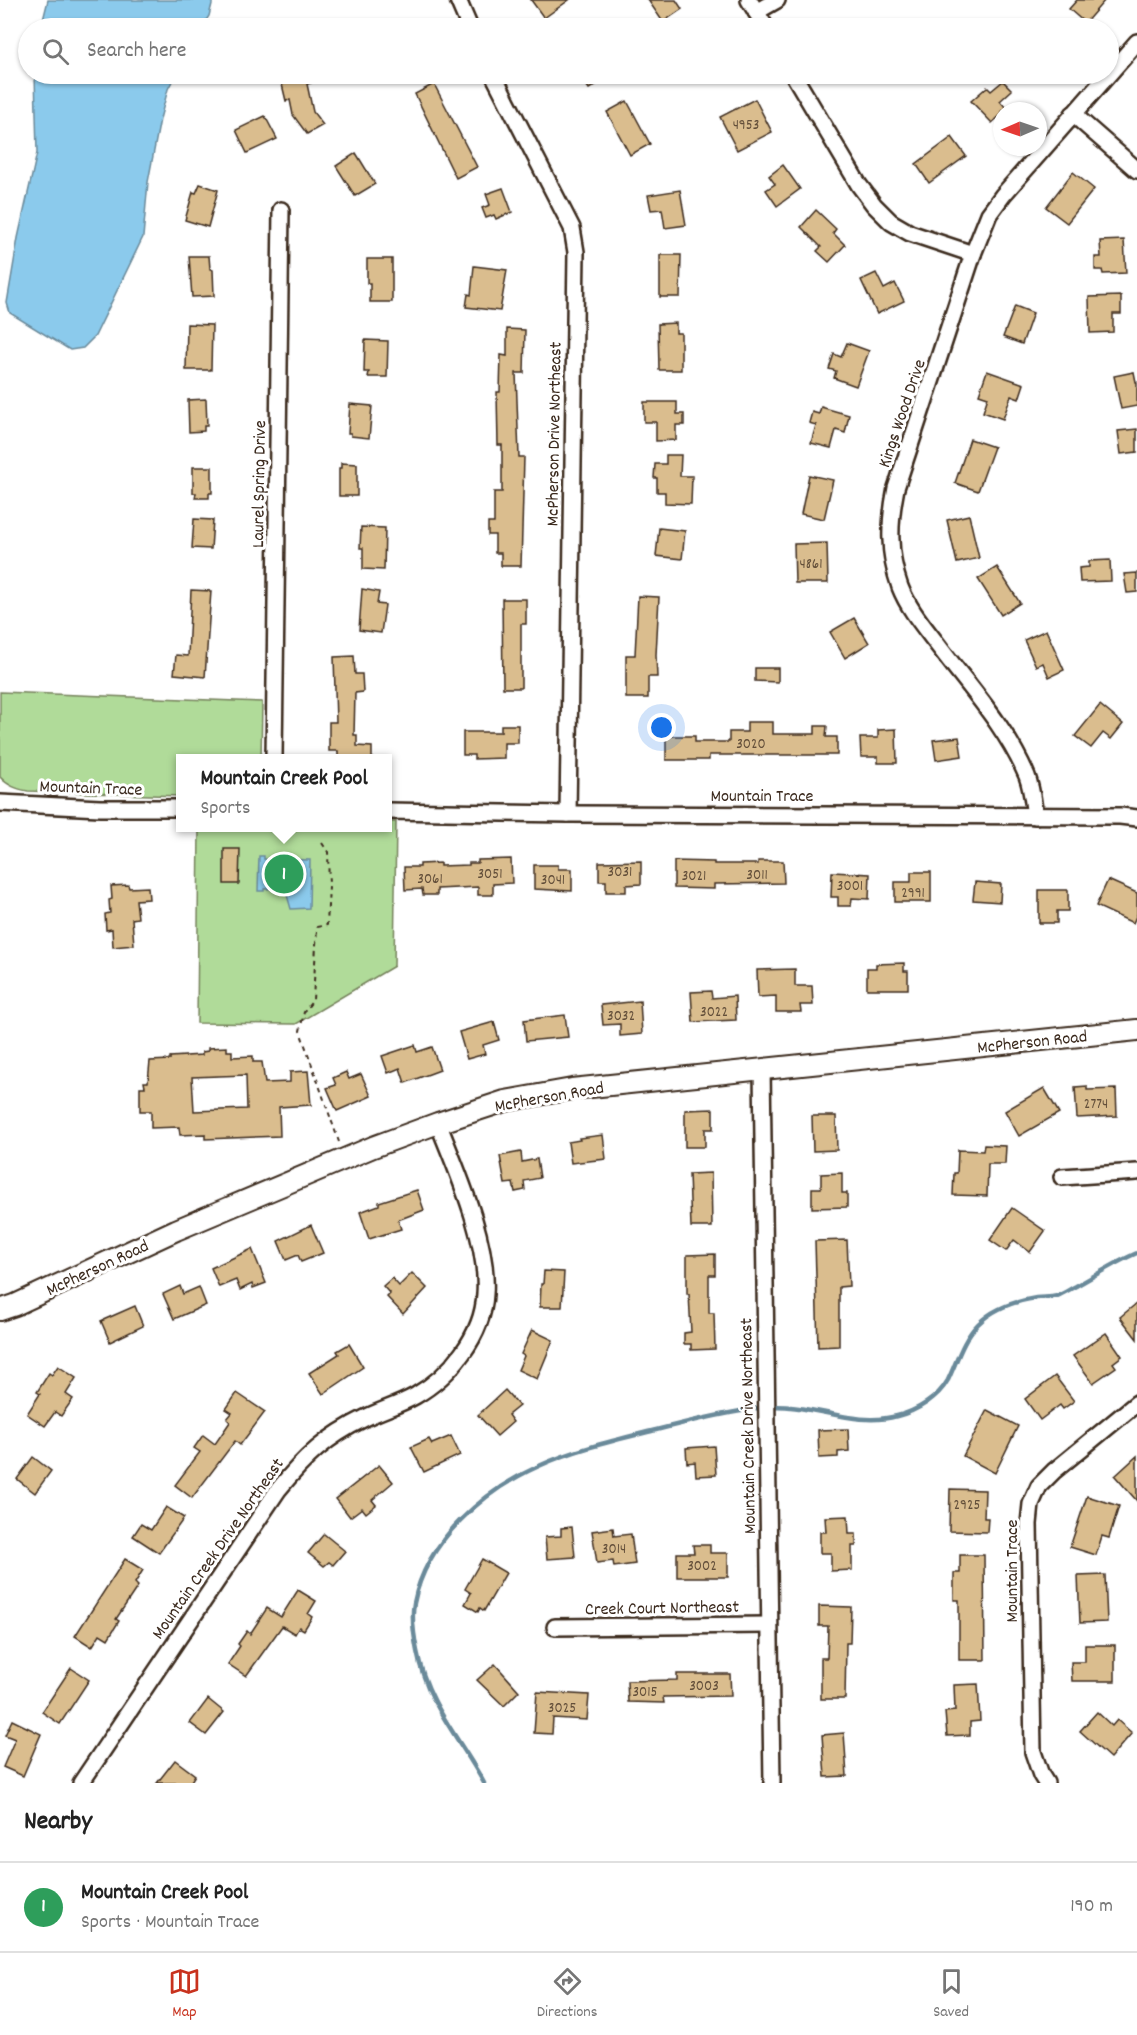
<!DOCTYPE html>
<meta charset="utf-8">
<style>
:root{--surface:#fff;--page:#f6f6f6;--text:#222;--muted:#767676;--line:#e0e0e0;--accent:#c8321e}
body{margin:0;font-family:Dekko,sans-serif;background:var(--page);color:var(--text)}
.compass{position:absolute;left:993px;top:102px;width:54px;height:54px;border-radius:50%;background:var(--surface);box-shadow:0 2px 4px #0004;rotate:268deg}
.you{position:absolute;left:662px;top:728px;width:21px;height:21px;margin:-15px;border:4px solid #fff;border-radius:50%;background:#1a73e8;box-shadow:0 0 0 9px #1a73e833}
.badge{display:grid;place-items:center;width:39px;height:39px;border-radius:50%;background:var(--accent);color:#fff;font-size:20px;font-weight:700}
.pin{position:absolute;translate:-50% -50%;border:3px solid #fff;box-shadow:0 2px 6px #0006}
.popup{position:absolute;left:176px;top:754px;width:216px;height:78px;box-sizing:border-box;display:grid;place-content:center;border-radius:0px;background:var(--surface);filter:drop-shadow(0 2px 4px #0005);font-size:20px;white-space:nowrap;color:var(--muted)}
.popup b{font-size:22px;color:var(--text)}
.popup::after{content:'';position:absolute;left:50%;top:100%;margin-left:-12px;border:12px solid transparent;border-top-color:var(--surface)}
.list{margin:0;padding:0;list-style:none}
h2{display:flex;justify-content:space-between;align-items:center;height:78px;margin:0;padding:0 24px;font-size:26px}
h2 small{font-size:20px;font-weight:400;color:var(--muted)}
.list li{display:grid;grid-template-columns:39px 1fr auto;gap:18px;align-items:center;box-sizing:border-box;height:90px;padding:0 24px;border-top:2px solid var(--line)}
.list b{display:block;font-size:22px;white-space:nowrap}
.list p{margin:0;font-size:20px;white-space:nowrap;color:var(--muted)}
.list em{font-size:20px;font-style:normal;color:var(--muted)}
.icon{flex:none;width:33px;height:33px;fill:none;stroke:currentColor;stroke-width:2;stroke-linecap:round;stroke-linejoin:round}
.map{position:relative;flex:none;width:1137px;height:1783px;overflow:hidden}
.search{position:absolute;background:var(--surface);box-shadow:0 2px 4px #0004;left:18px;right:18px;top:18px;height:66px;display:flex;align-items:center;gap:15px;box-sizing:border-box;padding:0 21px;border-radius:33px;color:var(--muted);font-size:22px}
.sheet{height:168px;background:var(--surface)}
nav{display:flex;justify-content:space-around;align-items:center;box-sizing:border-box;height:84px;border-top:2px solid var(--line);background:var(--surface);font-size:16px;color:var(--muted)}
nav a{display:grid;justify-items:center;gap:3px}
nav .on{color:var(--accent)}
.map>svg:first-child{display:block}
</style>
<div class="map">
<svg width="1137" height="1783" viewBox="0 0 1137 1783">
<rect width="100%" height="100%" fill="#fff"/>
<filter id="ink" filterUnits="userSpaceOnUse"><feTurbulence type="fractalNoise" baseFrequency=".0167" numOctaves="2"/><feDisplacementMap in="SourceGraphic" scale="12" xChannelSelector="R" yChannelSelector="G"/><feConvolveMatrix kernelMatrix="1 2 1 2 8 2 1 2 1" color-interpolation-filters="sRGB"/></filter>
<g filter="url(#ink)">
<g fill="#b0db99" stroke="#76825c" stroke-width="1.5">
<path d="M0,692L262,702L261,758H180V796L28,791C17,789 8,786 0,777Z"/>
<path d="M388,822H396L394,966L296,1024L197,1023L199,828H388Z"/>
</g>
<g fill="#8bcaec" stroke="#6b8a9a" stroke-width="1.5">
<path d="M48,0H213L209,16L201,28H41Z"/>
<path d="M35,74H176L168,89L160,119L148,182L143,237L95,336L83,348L70,350L10,313L7,303L18,238L37,153Z"/>
<path d="M259,856H264V859L310,860L309,908L291,909L285,888L264,889V891H258Z"/>
</g>
<g fill="none" stroke-linecap="round" stroke-linejoin="round">
<path stroke="#6b8a9a" stroke-width="4.5" d="M484,1783C459,1737 427,1704 417,1651C414,1636 411,1618 414,1603C426,1541 483,1491 539,1466C576,1449 616,1440 656,1430C691,1421 729,1412 765,1407C810,1402 853,1428 897,1416C917,1411 938,1398 948,1380C957,1361 963,1339 978,1324C993,1309 1016,1301 1036,1298C1043,1297 1050,1298 1057,1296C1063,1294 1070,1289 1076,1286C1096,1275 1116,1262 1137,1253"/>
</g>
<g fill="#dabd8e" stroke="#3b2a1e" stroke-width="1.5" fill-rule="evenodd">
<path d="M531,0H569L544,18Z"/>
<path d="M648,0H676L682,9L663,22Z"/>
<path d="M1077,0H1105L1085,23L1069,9Z"/>
<path d="M291,74H309L311,83L307,84L313,112L323,125L307,134L293,115L290,100L286,101L280,76Z"/>
<path d="M579,74H614L589,89Z"/>
<path d="M1003,81L1012,90L1000,101L1007,109L1002,111V114L992,123L971,101L987,87L991,91Z"/>
<path d="M434,84L477,167L456,178L415,94Z"/>
<path d="M755,99L772,132L737,150L720,117Z"/>
<path d="M627,101L650,144L630,155L607,112Z"/>
<path d="M265,116L277,139L247,153L236,130Z"/>
<path d="M952,137L966,156L929,183L916,164Z"/>
<path d="M356,153L375,184L355,196L336,166Z"/>
<path d="M783,165L800,189L777,206L766,190L775,184L769,176Z"/>
<path d="M1073,172L1094,189L1067,223L1046,207Z"/>
<path d="M200,184L218,190L208,227L185,220L193,192L196,193Z"/>
<path d="M503,188L512,212L496,219L494,215L486,218L482,208L490,205L486,194Z"/>
<path d="M680,190L686,225L665,228L662,209L651,210L648,195Z"/>
<path d="M816,210L836,229L833,233L845,245L829,262L817,251L821,247L801,227Z"/>
<path d="M1124,240L1126,273L1103,274L1102,270H1095V257H1101L1100,241Z"/>
<path d="M660,255H681L680,297H660Z"/>
<path d="M189,256H209L210,269L213,270L214,296L192,297Z"/>
<path d="M367,259H392V302H370V283H367Z"/>
<path d="M474,266L507,270L500,311L466,307L468,294L471,295Z"/>
<path d="M876,273L884,289L895,283L904,301L877,314L861,280Z"/>
<path d="M1121,296V314H1113V332L1090,333L1089,297Z"/>
<path d="M1015,306L1033,313L1022,344L1003,337Z"/>
<path d="M676,323V333H681V370H659L658,324Z"/>
<path d="M187,324L212,325L211,370H186Z"/>
<path d="M507,329L525,330L524,373H516L519,457H524L521,566H501V553H495V535H488V523H494V492H502V445H498L497,392H500L501,355L507,356Z"/>
<path d="M365,340L388,341L387,377H368L369,372H364Z"/>
<path d="M847,343L869,351L856,386L834,378L836,371L829,369L834,354L841,357Z"/>
<path d="M987,371L1024,384L1019,399L1011,396L1003,419L983,412L988,397L979,394Z"/>
<path d="M1134,372L1136,382H1137V406L1121,409L1114,376Z"/>
<path d="M206,399L207,426H204V431L189,432L188,400Z"/>
<path d="M644,402H677V414H684V425H676V440L656,441V422H644Z"/>
<path d="M350,404L372,406L369,438L351,436V433H348Z"/>
<path d="M821,407L849,415L845,433L836,430L831,448L811,443L816,425L809,423L812,412L819,414Z"/>
<path d="M1137,429V452L1121,454L1118,431Z"/>
<path d="M970,439L994,447L978,491L955,483Z"/>
<path d="M666,455H681L680,476H692L691,504L665,503V492H657V478H654L655,464H666Z"/>
<path d="M341,463L357,464V496H339V468H341Z"/>
<path d="M193,467H212V493H209V498H195L196,493H193Z"/>
<path d="M809,475L833,480L824,519L801,514Z"/>
<path d="M969,515L979,558L957,563L947,520Z"/>
<path d="M194,519L213,520L211,549L192,548Z"/>
<path d="M361,527L385,528L384,570L363,569V548H360Z"/>
<path d="M659,528L685,531L682,559L656,556Z"/>
<path d="M827,543L828,583H795L794,544Z"/>
<path d="M1110,560L1111,581L1080,582L1079,568L1089,567V561Z"/>
<path d="M997,567L1020,603L1001,615L978,579Z"/>
<path d="M1137,573V592L1127,593L1124,574Z"/>
<path d="M362,589L379,592L377,604L385,605L381,633L359,630Z"/>
<path d="M191,590L211,591L205,677L174,674L176,655L188,656Z"/>
<path d="M638,596L659,597L656,655L657,677H648V698H626V655H635Z"/>
<path d="M502,599H526V624H521V688H503Z"/>
<path d="M854,618L869,643L845,658L830,632Z"/>
<path d="M1046,630L1064,670L1049,677L1043,663L1036,666L1024,640Z"/>
<path d="M354,656L355,674H362L363,692L355,693L354,735H357V746L372,747V759H338V751H329V722H336L334,657Z"/>
<path d="M755,668H778V682L755,681Z"/>
<path d="M1100,705L1123,724L1111,739L1103,733L1091,748L1075,736Z"/>
<path d="M747,722H773V734H815V726H827L826,737H837V755H709V760H666V736H695V742H729V732H747Z"/>
<path d="M501,725H518V743H504V758L474,759V755H463V732H501Z"/>
<path d="M896,729L897,763H878V757H861L860,738H878V730Z"/>
<path d="M959,737L962,756L936,760L933,740Z"/>
<path d="M224,849H240L239,884H224Z"/>
<path d="M511,859L512,883L493,884V895H478V887L437,889V895H423L422,889L405,890L404,867H420V864L440,863V866L469,865V863H478V860Z"/>
<path d="M641,861V884L626,885V892H606V881H599V862Z"/>
<path d="M674,861L714,862V864H758V861H783L784,883L714,884V889L674,888Z"/>
<path d="M534,865H558V869H572V891L534,889Z"/>
<path d="M832,872L870,874L869,899L852,898L851,906H838V897H831Z"/>
<path d="M911,872H931V902H895V882H911Z"/>
<path d="M1108,880L1137,893V914L1133,923L1096,906Z"/>
<path d="M975,882L1001,884L1000,902L973,900Z"/>
<path d="M128,885L129,888L148,887L149,899L136,900L138,918L132,919L134,945L113,947L112,929L106,930L105,914L110,913L109,900L112,899L111,886Z"/>
<path d="M1039,890H1068V911H1057V923H1039Z"/>
<path d="M904,963V971H908V989H867V968H876V964Z"/>
<path d="M795,969V986H812L813,1005H800L801,1012H776V996L758,997L757,970Z"/>
<path d="M711,991L712,998L735,996L736,1020L693,1022L691,992Z"/>
<path d="M640,1001L642,1034L620,1036V1024L603,1025L601,1005Z"/>
<path d="M565,1015L568,1037L526,1041L524,1020Z"/>
<path d="M494,1022L499,1040L483,1045L485,1054L467,1059L459,1032Z"/>
<path d="M415,1045L417,1052L432,1047L440,1070L405,1083L400,1068L388,1073L382,1056Z"/>
<path d="M227,1047V1051H232V1057L253,1056V1062H262L265,1083L290,1082V1072L308,1071L311,1105L279,1107L280,1136L205,1139V1134L180,1135L179,1127L151,1128V1111H140V1087H145L144,1082H148L150,1061L170,1060V1057L202,1055V1052L208,1051V1048ZM246,1075L247,1109L194,1111L192,1077Z"/>
<path d="M346,1072L349,1079L361,1074L371,1096L337,1111L327,1088L336,1085L333,1078Z"/>
<path d="M1087,1086V1090L1116,1089L1117,1116L1077,1118L1075,1087Z"/>
<path d="M1044,1088L1059,1113L1019,1136L1005,1111Z"/>
<path d="M713,1109V1129H705V1147H685V1110Z"/>
<path d="M812,1116H836L837,1150L813,1151Z"/>
<path d="M603,1135L606,1159L571,1163L568,1142L580,1140L579,1138Z"/>
<path d="M984,1145L1006,1146L1005,1164H988L987,1196L953,1195L954,1173H957L958,1150L983,1151Z"/>
<path d="M521,1152L522,1162L537,1159L540,1178L524,1181L525,1190L515,1192L513,1183L505,1184L500,1156Z"/>
<path d="M711,1173L712,1227H691L689,1174Z"/>
<path d="M842,1173V1193H847V1207L812,1208V1188H821V1174Z"/>
<path d="M417,1190L424,1210L398,1220L401,1229L369,1239L360,1212L379,1205V1202Z"/>
<path d="M1012,1208L1045,1231L1030,1252L1014,1240L1006,1251L990,1240Z"/>
<path d="M311,1225L323,1253L301,1262L298,1255L286,1260L278,1241Z"/>
<path d="M847,1240L849,1286L839,1287V1346L818,1347L815,1241Z"/>
<path d="M252,1249L266,1283L253,1288L252,1284L240,1290L236,1280L219,1287L211,1268Z"/>
<path d="M715,1254V1275H709V1313H714L715,1349L691,1350V1344H684V1333L691,1332L689,1294H687V1255Z"/>
<path d="M544,1271L564,1272L562,1307H540L541,1284H543Z"/>
<path d="M412,1273L427,1288L403,1314L387,1297L390,1294L383,1286L392,1278L399,1286Z"/>
<path d="M180,1286L183,1294L199,1287L206,1305L174,1319L163,1294Z"/>
<path d="M1137,1303V1339L1120,1317Z"/>
<path d="M135,1306L143,1326L110,1342L101,1321Z"/>
<path d="M532,1330L553,1340L537,1379L518,1370L524,1356L521,1354Z"/>
<path d="M1106,1333L1122,1356L1113,1363L1116,1367L1093,1383L1073,1356Z"/>
<path d="M349,1344L363,1367L323,1394L309,1373L339,1354L337,1351Z"/>
<path d="M58,1366L76,1378L66,1394L73,1399L61,1416L55,1412L45,1426L27,1414L40,1394L37,1392L49,1373L52,1375Z"/>
<path d="M1055,1376L1074,1401L1063,1409L1060,1405L1040,1420L1025,1399Z"/>
<path d="M505,1390L519,1406L508,1415L513,1422L497,1436L478,1415Z"/>
<path d="M237,1393L265,1412L240,1445L235,1441L192,1498L175,1485L200,1452L194,1448L203,1435L215,1444L230,1422L227,1419L232,1413L226,1409Z"/>
<path d="M987,1410L1018,1426L995,1473L963,1456Z"/>
<path d="M848,1429L849,1451L838,1452V1457L819,1458L818,1430Z"/>
<path d="M451,1436L460,1455L424,1472L411,1447L429,1439L432,1444Z"/>
<path d="M714,1446L716,1475L696,1476L695,1462L687,1463L686,1448Z"/>
<path d="M1137,1456V1501L1115,1476Z"/>
<path d="M33,1457L51,1471L35,1493L17,1479Z"/>
<path d="M379,1465L393,1482L372,1500L376,1505L366,1513L362,1508L350,1517L336,1499Z"/>
<path d="M950,1489L985,1490L984,1518H988L987,1532L949,1531Z"/>
<path d="M1087,1496L1119,1506L1109,1538L1102,1536L1096,1555L1070,1547Z"/>
<path d="M166,1507L184,1518L159,1553L133,1536L141,1524L151,1530Z"/>
<path d="M848,1516L849,1534H856V1546H852V1570L831,1571V1553H820V1532H826L825,1517Z"/>
<path d="M572,1527L575,1557L547,1559L545,1537L561,1536V1528Z"/>
<path d="M613,1528L614,1536L631,1534L635,1564L614,1567L613,1561L597,1563L592,1531Z"/>
<path d="M324,1534L345,1551L333,1565L329,1562L324,1566L308,1553Z"/>
<path d="M693,1545H710V1553H728V1577H677V1553H694Z"/>
<path d="M960,1555H984L985,1660H959V1600H954V1573H960Z"/>
<path d="M125,1559L143,1570L135,1583L138,1586L116,1619L119,1621L108,1639L100,1634L92,1647L75,1636Z"/>
<path d="M482,1559L506,1573L484,1611L480,1608L478,1612L465,1604L471,1593L465,1589Z"/>
<path d="M1105,1575L1107,1622L1080,1623L1078,1576Z"/>
<path d="M298,1590L316,1601L308,1614L312,1617L304,1630L299,1627L295,1634L282,1626L246,1676L228,1664L240,1646L238,1644L247,1631L250,1634L267,1608L281,1617Z"/>
<path d="M819,1606L851,1607L850,1643H846L845,1699H821V1658H827L828,1626H819Z"/>
<path d="M1085,1645H1115V1681H1072L1071,1662H1085Z"/>
<path d="M495,1664L519,1691L504,1706L477,1680Z"/>
<path d="M71,1668L89,1680L60,1724L42,1712Z"/>
<path d="M677,1674H730L731,1696L663,1697L664,1703L628,1702L627,1681L677,1680Z"/>
<path d="M978,1684L980,1721L970,1722V1735L947,1736L945,1712L955,1711L954,1685Z"/>
<path d="M537,1692L589,1695L587,1720L553,1718L552,1734L534,1733Z"/>
<path d="M208,1699L224,1712L206,1735L190,1723Z"/>
<path d="M1097,1712L1112,1726L1117,1720L1132,1733L1110,1758L1080,1731Z"/>
<path d="M12,1720L41,1734L23,1776L3,1767L15,1739L5,1735Z"/>
<path d="M844,1733L847,1776L825,1777L822,1735Z"/>
<path d="M175,1760L195,1775L190,1783H157Z"/>
</g>
<g fill="none" stroke-linecap="round" stroke-linejoin="round">
<defs>
<g id="minor">
<path d="M458,0L470,28"/>
<path d="M749,0L766,28"/>
<path d="M756,12L777,0"/>
<path d="M493,74L572,228L576,252L568,814"/>
<path d="M793,74L859,185L874,205L891,222L910,233L973,254"/>
<path d="M1073,114L1137,170"/>
<path d="M274,758L281,210"/>
<path d="M0,803L100,808H180"/>
<path d="M388,811L568,814L1120,816L1137,818"/>
<path d="M1035,816C1033,803 1032,789 1027,776C1007,728 971,689 940,648C926,629 909,610 900,587C888,553 889,523 896,488L973,254L989,214L1003,195L1137,42"/>
<path d="M762,1069L772,1783"/>
<path d="M1062,1177L1137,1172"/>
<path d="M555,1627L769,1625"/>
<path d="M81,1783L278,1490C305,1457 326,1437 365,1418C381,1410 399,1405 415,1396C450,1376 483,1336 485,1294C489,1242 457,1171 438,1123"/>
<path d="M1046,1783L1041,1775L1033,1752L1029,1524L1031,1504L1039,1486L1054,1471L1137,1403"/>
</g>
<path id="tertiary" d="M0,1310L15,1305L176,1230L373,1147L438,1123L505,1101L572,1089L1137,1030"/>
</defs>
<use href="#minor" stroke="#3b2a1e" stroke-width="20"/>
<use href="#tertiary" stroke="#3b2a1e" stroke-width="24"/>
<path stroke="#3b2a1e" stroke-width="2" stroke-dasharray="4.5 4.5" stroke-linecap="butt" d="M322,843L328,852L329,886L327,925L317,927L313,1000L304,1012L300,1031L339,1142"/>
<use href="#minor" stroke="#fff" stroke-width="15"/>
<use href="#tertiary" stroke="#fff" stroke-width="20"/>
</g>
</g>
<g text-anchor="middle" stroke-width="6" stroke-linejoin="round" paint-order="stroke">
<g font-size="15" fill="#634f3a">
<text x="746" y="129">4953</text>
<text x="811" y="568">4861</text>
<text x="751" y="748">3020</text>
<text x="620" y="876">3031</text>
<text x="490" y="878">3051</text>
<text x="757" y="879">3011</text>
<text x="694" y="880">3021</text>
<text x="430" y="883">3061</text>
<text x="553" y="884">3041</text>
<text x="850" y="890">3001</text>
<text x="913" y="897">2991</text>
<text x="714" y="1016">3022</text>
<text x="621" y="1020">3032</text>
<text x="1096" y="1108">2774</text>
<text x="967" y="1509">2925</text>
<text x="614" y="1553">3014</text>
<text x="702" y="1570">3002</text>
<text x="704" y="1690">3003</text>
<text x="645" y="1696">3015</text>
<text x="562" y="1712">3025</text>
</g>
<g font-size="18" fill="#3b2a1e" stroke="#fff">
<text transform="translate(901 413) rotate(-71)" y="6">Kings Wood Drive</text>
<text transform="translate(553 434) rotate(-89)" y="6">McPherson Drive Northeast</text>
<text transform="translate(258 484) rotate(-89)" y="6">Laurel Spring Drive</text>
<text transform="translate(91 787) rotate(2)" y="6">Mountain Trace</text>
<text x="762" y="801">Mountain Trace</text>
<text transform="translate(1032 1041) rotate(-6)" y="6">McPherson Road</text>
<text transform="translate(549 1096) rotate(-10)" y="6">McPherson Road</text>
<text transform="translate(97 1267) rotate(-25)" y="6">McPherson Road</text>
<text transform="translate(747 1426) rotate(-91)" y="6">Mountain Creek Drive Northeast</text>
<text transform="translate(217 1548) rotate(-55)" y="6">Mountain Creek Drive Northeast</text>
<text transform="translate(1011 1571) rotate(-90)" y="6">Mountain Trace</text>
<text transform="translate(662 1607) rotate(-1)" y="6">Creek Court Northeast</text>
</g>
</g>
</svg>
<svg class="compass" viewBox="-18 -18 36 36"><path d="M0-13l5 13h-10z" fill="#e53935"/><path d="M0 13l5-13h-10z" fill="#767676"/></svg>
<div class="you"></div>
<div class="pin badge" style="left:284px;top:874px;background:#2e9e5b">1</div>
<div class="popup"><b>Mountain Creek Pool</b>Sports</div>
<div class="search"><svg class="icon" aria-label="search" viewBox="0 0 24 24"><circle cx="10" cy="10" r="6"/><path d="M15 15l6 6"/></svg>Search here</div>
</div>
<section class="sheet">
<h2>Nearby<small></small></h2>
<ul class="list">
<li><span class="badge" style="background:#2e9e5b">1</span><div><b>Mountain Creek Pool</b><p>Sports · Mountain Trace</p></div><em>190 m</em></li>
</ul>
</section>
<nav>
<a class="on"><svg class="icon" aria-label="map" viewBox="0 0 24 24"><path d="M3 6l6-2 6 2 6-2v14l-6 2-6-2-6 2zM9 4v14M15 6v14"/></svg>Map</a>
<a><svg class="icon" aria-label="directions" viewBox="0 0 24 24"><path d="M12 3l9 9-9 9-9-9zM9 14v-3h6M13 9l2 2-2 2"/></svg>Directions</a>
<a><svg class="icon" aria-label="saved" viewBox="0 0 24 24"><path d="M7 4h10v16l-5-4-5 4z"/></svg>Saved</a>
</nav>
